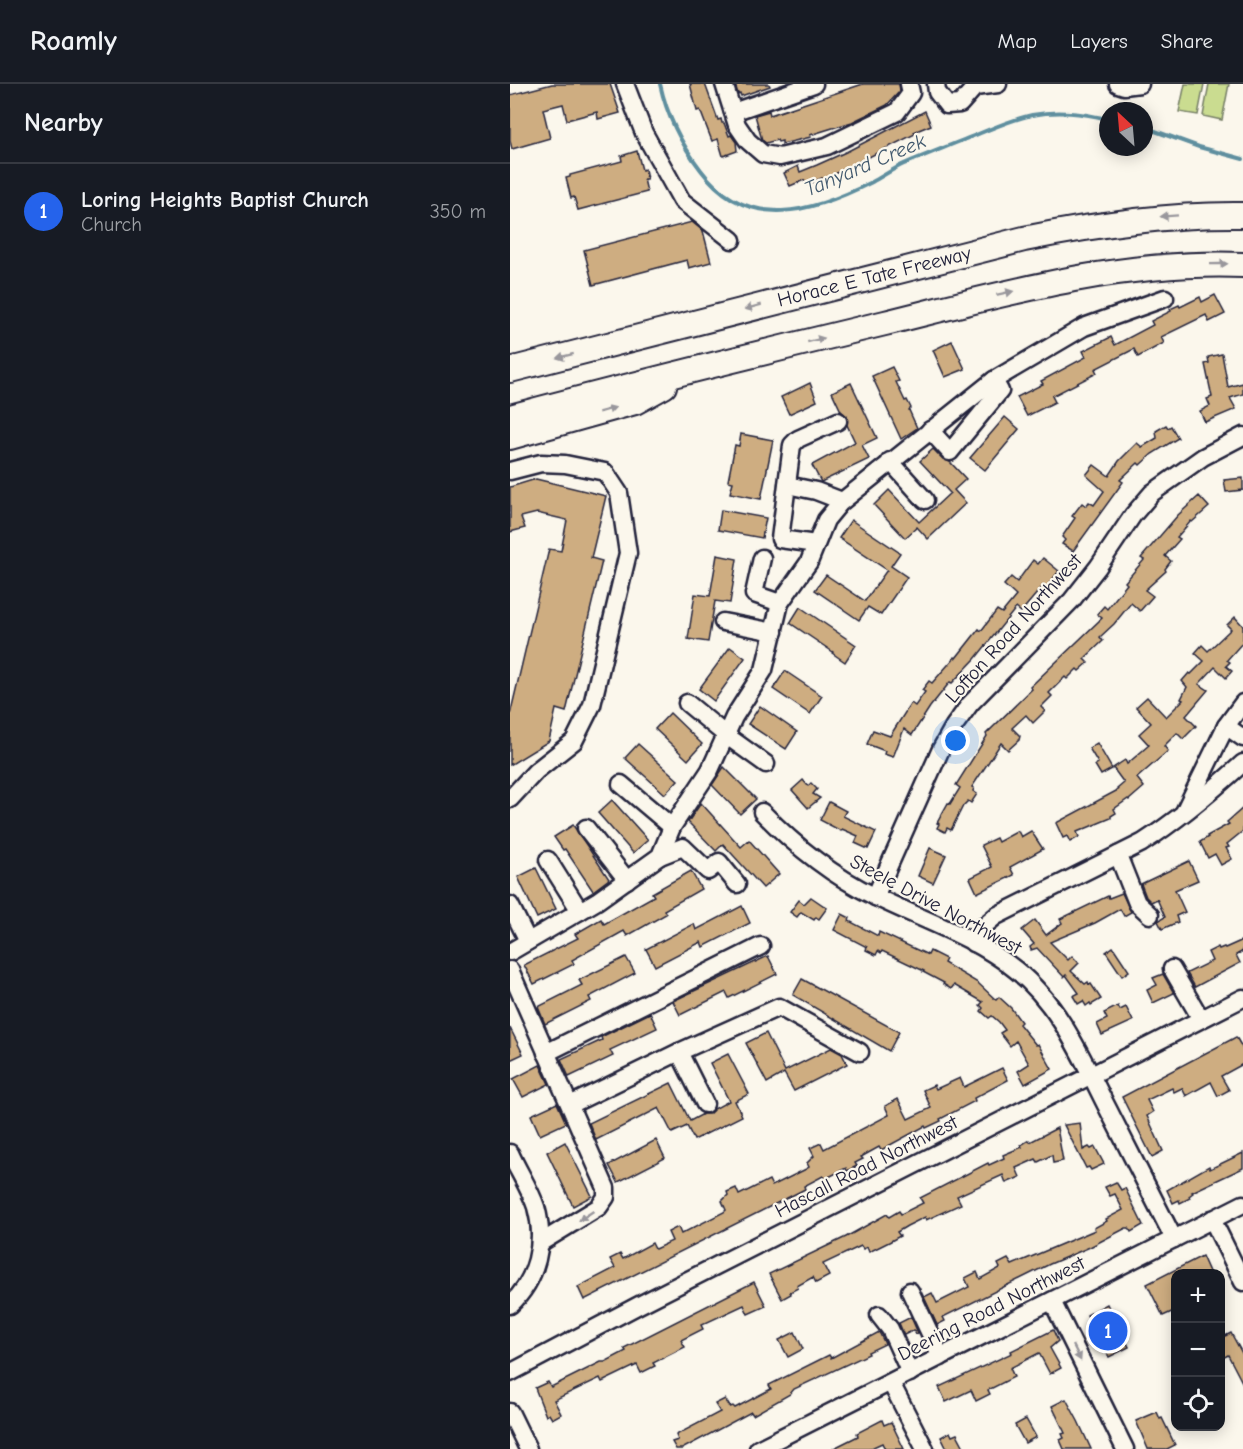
<!DOCTYPE html>
<meta charset="utf-8">
<style>
:root{--surface:#171b24;--page:#242831;--text:#f1f3f6;--muted:#9ea1a6;--line:#363941;--accent:#2563eb}
body{margin:0;font-family:"Comic Neue",sans-serif;background:var(--page);color:var(--text)}
.controls{position:absolute;right:18px;bottom:18px;display:grid;overflow:hidden;border-radius:12px;box-shadow:0 3px 15px #0003}
.controls button{width:54px;height:54px;display:grid;place-items:center;padding:0;border:0;border-bottom:2px solid var(--line);background:var(--surface);color:var(--text);font:30px sans-serif}
.compass{position:absolute;left:589px;top:18px;width:54px;height:54px;border-radius:50%;background:var(--surface);box-shadow:0 3px 15px #0003;rotate:334deg}
.you{position:absolute;left:446px;top:657px;width:21px;height:21px;margin:-15px;border:4px solid #fff;border-radius:50%;background:#1a73e8;box-shadow:0 0 0 9px #1a73e833}
.badge{display:grid;place-items:center;width:39px;height:39px;border-radius:50%;background:var(--accent);color:#fff;font-size:20px;font-weight:700}
.pin{position:absolute;translate:-50% -50%;border:3px solid #fff;box-shadow:0 2px 6px #0006}
.list{margin:0;padding:0;list-style:none}
h2{display:flex;justify-content:space-between;align-items:center;height:78px;margin:0;padding:0 24px;font-size:26px}
h2 small{font-size:20px;font-weight:400;color:var(--muted)}
.list li{display:grid;grid-template-columns:39px 1fr auto;gap:18px;align-items:center;box-sizing:border-box;height:96px;padding:0 24px;border-top:2px solid var(--line)}
.list b{display:block;font-size:22px;white-space:nowrap}
.list p{margin:0;font-size:20px;white-space:nowrap;color:var(--muted)}
.list em{font-size:20px;font-style:normal;color:var(--muted)}
.icon{flex:none;width:33px;height:33px;fill:none;stroke:currentColor;stroke-width:2;stroke-linecap:round;stroke-linejoin:round}
.map{position:relative;flex:none;width:733px;height:1365px;overflow:hidden}
header{display:flex;align-items:center;gap:36px;box-sizing:border-box;height:84px;padding:0 30px;background:var(--surface);border-bottom:2px solid var(--line)}
header strong{font-size:28px}
nav{display:flex;gap:33px;margin-inline-start:auto;font-size:21px}
main{display:flex}
aside{flex:1;background:var(--surface)}
.map>svg:first-child{display:block}
</style>
<header>
<strong>Roamly</strong>
<nav><a>Map</a><a>Layers</a><a>Share</a></nav>
</header>
<main>
<aside>
<h2>Nearby<small></small></h2>
<ul class="list">
<li><span class="badge">1</span><div><b>Loring Heights Baptist Church</b><p>Church</p></div><em>350 m</em></li>
</ul>
</aside>
<div class="map">
<svg width="733" height="1365" viewBox="0 0 733 1365">
<rect width="100%" height="100%" fill="#fbf7ec"/>
<filter id="ink" filterUnits="userSpaceOnUse"><feTurbulence type="fractalNoise" baseFrequency=".0167" numOctaves="2"/><feDisplacementMap in="SourceGraphic" scale="12" xChannelSelector="R" yChannelSelector="G"/><feConvolveMatrix kernelMatrix="1 2 1 2 8 2 1 2 1" color-interpolation-filters="sRGB"/></filter>
<g filter="url(#ink)">
<g fill="#cadc90" stroke="#767f66" stroke-width="1.5">
<path d="M675,0H694L688,31L669,28Z"/>
<path d="M699,0H719L712,36L693,32Z"/>
</g>
<g fill="none" stroke-linecap="round" stroke-linejoin="round">
<g stroke="#5f8f9f" stroke-width="4">
<path d="M150,0C157,32 171,60 191,86C238,149 303,128 362,98C373,92 383,85 394,80C415,71 436,63 458,54C479,46 499,36 522,31C549,26 571,29 598,35"/>
<path d="M634,43L689,63L733,75"/>
</g>
</g>
<g fill="#cead81" stroke="#22223b" stroke-width="1.5">
<path d="M42,0H100L110,29L88,35L87,28L57,36L53,20L33,25L40,54L2,65L0,57V11Z"/>
<path d="M180,0H195L208,36L211,35L212,39H214L219,52L221,51L226,58L227,67L213,72L208,55L202,57L190,26L187,27Z"/>
<path d="M225,0H259L260,2L231,12L230,9L228,10Z"/>
<path d="M353,0H389L390,7L377,21L342,38L300,51L301,53L272,60V57L268,58L267,56L256,59L252,56L245,31L259,27L260,31Z"/>
<path d="M415,27L421,41L404,48L405,50L313,96L312,94L297,101L294,96L280,102L274,89L288,82L290,88L307,81L338,67Z"/>
<path d="M127,67L132,86L135,85L137,95H134L137,108L68,126L64,113L61,114L56,94L60,93V91L112,77L111,72Z"/>
<path d="M182,138L193,147L201,178L179,184L177,176L83,201L74,166Z"/>
<path d="M705,211L715,230L699,238L696,231L651,253L654,259L628,273L624,265L585,285L587,289L542,312L545,318L517,332L507,313L533,300L531,297L576,273L573,267L601,253L605,261L643,241L641,237L661,227L660,225L669,221L670,223L690,213L692,218Z"/>
<path d="M442,257L455,285L435,293L423,266Z"/>
<path d="M712,270L718,303L733,299V310L720,314L726,325L695,338L690,327L700,322L697,315L702,313L695,280L699,279L698,273Z"/>
<path d="M382,283L389,297L386,298L395,317L397,316L401,324L399,326L407,344L391,355L362,292Z"/>
<path d="M300,299L307,317L279,330L271,313Z"/>
<path d="M341,299L367,354L352,361L359,375L311,398L302,381L345,358L337,341V332L331,327L322,308Z"/>
<path d="M495,333L509,345L475,386L460,374Z"/>
<path d="M656,341L658,344L661,342L668,354L642,370L630,381L628,379L610,396L613,398L563,467L552,460L555,456L552,453L565,434L562,432L572,419L576,422L579,418L584,421L594,407L576,391L584,381L599,392L609,377L627,359L632,363L647,354L646,347Z"/>
<path d="M231,350L263,356L251,415L220,409L223,398L218,397L225,361L229,362Z"/>
<path d="M423,365L433,375L440,378L456,395L444,406L456,419L418,455L407,443L395,454L364,421L379,406L409,438L440,409L410,377Z"/>
<path d="M733,394V406L716,408L714,396Z"/>
<path d="M26,395L96,412L81,474L92,477L56,628L46,625L39,657L0,681V631L39,465L51,467L57,436L27,429L11,433L15,444L0,448V403Z"/>
<path d="M689,412L699,423L682,438L681,437L667,453L670,455L655,472L661,477L655,485L656,487L635,506L643,512L630,527L621,519L604,540L590,553L593,557L574,575L578,579L569,587L567,585L557,595L555,593L539,609L542,612L531,623L535,627L523,639L516,631L502,644L510,652L509,656L498,666L491,659L462,703L464,704L463,707L467,710L461,719L458,717L453,722L441,746L437,744L435,748L427,744L429,740L427,739L438,719L440,720L450,704L446,701L477,652L476,650L522,605L520,603L592,534L587,530L594,522L597,525L617,500L615,498L634,476L631,474L668,431Z"/>
<path d="M211,426L256,434L252,454L208,446Z"/>
<path d="M341,436L390,469L381,482L397,493L371,531L358,523L349,536L305,506L316,491L355,517L377,486L329,454Z"/>
<path d="M207,471L227,475L220,519L205,517L198,558L178,555L185,510L200,512Z"/>
<path d="M533,474L549,487L536,504L533,502L511,528L506,524L465,575L442,599L440,598L420,623L402,651L394,645L383,673L374,670L375,667L357,660L363,646L380,652L401,619L405,622L415,608L412,606L419,597L422,599L445,573L446,574L469,545L471,547L487,526L492,529L506,512L494,501L501,493L507,498L523,476L528,480Z"/>
<path d="M290,523L346,561L335,578L322,569L323,568L280,539Z"/>
<path d="M725,533L733,542V558L717,576L720,578L716,582L722,587L716,594L705,583L689,600L698,606L676,632L686,642L673,655L667,649L654,662L658,667L627,694L634,703L619,716L618,715L604,725L606,729L601,732V734L567,748L569,753L560,758L557,752L553,754L546,739L608,706L607,705L614,699L603,684L615,676L617,680L639,661L629,650L641,639L626,623L637,613L656,633L673,616L671,615L677,603L672,597L679,589L681,590L694,577L685,569L692,561L698,567L721,545L717,541Z"/>
<path d="M220,563L235,574L204,617L189,605Z"/>
<path d="M275,587L312,612L300,630L263,605Z"/>
<path d="M250,622L287,648L276,665L238,640Z"/>
<path d="M160,629L192,660L178,676L145,645Z"/>
<path d="M587,659L602,685L591,691L585,681L588,679L579,664Z"/>
<path d="M128,660L168,696L155,710L115,674Z"/>
<path d="M214,683L246,715L230,730L202,701Z"/>
<path d="M293,696L298,702L301,699L307,705L303,710L310,714L298,724L282,706Z"/>
<path d="M102,716L138,756L123,769L88,729Z"/>
<path d="M319,718L336,727L333,732L366,748L358,765L345,759L348,752L332,745L331,747L310,736Z"/>
<path d="M191,719L231,763L239,756L269,790L253,804L213,760L206,767L178,738Z"/>
<path d="M733,724V747L717,760L719,763L716,764L722,775L711,781L705,770L698,774L690,758L698,753L697,752L719,740L717,738Z"/>
<path d="M63,741L99,795L83,807L55,765L53,766L44,753Z"/>
<path d="M508,747L511,753L521,747L533,765L500,783L504,791L467,809L460,794L482,783L471,761L486,754L488,758Z"/>
<path d="M420,764L436,771L423,799L408,792Z"/>
<path d="M679,777L688,796L665,806L675,828L666,832L668,838L652,845L648,837L655,833L647,815L641,818L636,813L631,800Z"/>
<path d="M26,784L46,825L27,834L8,793Z"/>
<path d="M181,787L191,805L154,826L156,830L117,852L114,847L62,876L64,880L24,900L14,881L68,854L65,850L91,835L94,840L144,812L142,809Z"/>
<path d="M612,809L621,828L614,832L610,825L585,839L540,858L558,876L562,872L569,879L561,887L575,900L578,898L579,901L581,900L591,915L581,921L580,919L576,922L573,917L568,920L563,912L569,909L556,891L554,893L527,864L521,866L520,863L524,860L512,846L525,836L536,851L552,839L550,835L598,812L599,814Z"/>
<path d="M301,813L317,824L309,835L306,833L304,836L291,828L287,833L280,828L289,816L294,820Z"/>
<path d="M232,822L240,839L193,863L191,858L145,882L136,865L184,840L186,846Z"/>
<path d="M332,830L340,834L339,837L368,852L369,848L418,871L420,867L436,875L434,879L468,899L486,916L489,913L501,924L511,938L509,940L526,961L528,960L542,985L515,1000L508,987L519,980L506,957L500,962L490,949L495,946L489,938L482,932L479,934L471,927L473,924L470,921L473,918L444,901L441,905L433,900L434,899L413,888L414,887L372,867L371,869L368,867L366,871L356,866L357,863L324,846Z"/>
<path d="M733,856V867L726,871L730,879L685,903L677,889L702,877L698,868L708,863L709,865L714,863L715,864Z"/>
<path d="M603,863L619,887L612,892L596,868Z"/>
<path d="M258,872L267,890L219,914L216,908L170,931L163,917Z"/>
<path d="M116,873L125,889L79,913L81,917L35,940L28,923L72,901L69,896Z"/>
<path d="M653,890L664,909L643,919L637,906L647,901L643,894Z"/>
<path d="M292,895L389,948L379,967L283,911Z"/>
<path d="M608,922L610,926L616,923L623,937L592,951L587,940L597,935L594,929Z"/>
<path d="M140,929L147,944L100,966L103,972L59,993L51,975L92,956L91,953Z"/>
<path d="M0,944L13,970L0,976Z"/>
<path d="M256,949L275,987L321,964L332,970L337,980L284,1007L274,989L257,999L236,959Z"/>
<path d="M726,953L733,965V980L711,992L719,1006L708,1012L701,998L676,1012L672,1004L664,1008L662,1004L637,1016L643,1028L637,1032L653,1067L642,1073L612,1013Z"/>
<path d="M218,970L239,1010L225,1017L232,1032L184,1056L177,1042L162,1049L149,1024L86,1056L79,1039L161,999L180,1037L193,1030H199L204,1025L219,1017L200,979Z"/>
<path d="M30,981L39,1000L13,1013L3,995Z"/>
<path d="M492,984L498,996L464,1014L465,1017L430,1035L431,1037L416,1044L415,1042L371,1066L369,1063L351,1073L353,1075L345,1079L347,1082L337,1087L336,1084L315,1095L313,1092L294,1102L295,1105L74,1216L68,1203L105,1184L100,1175L110,1170L113,1175L142,1159L145,1165L162,1157L158,1148L168,1143L171,1150L214,1128L216,1126L212,1117L218,1111L217,1108L226,1104L229,1111L259,1096L262,1102L296,1085L299,1083L297,1079L304,1072L300,1064L311,1059L314,1065L379,1031L375,1022L388,1015L398,1035L421,1024L413,1006L424,1001L426,1005L450,994L454,1003Z"/>
<path d="M47,1019L56,1039L30,1051L21,1031Z"/>
<path d="M570,1039L573,1066L579,1063L581,1065L585,1063L594,1080L581,1086L579,1083L576,1084L554,1041Z"/>
<path d="M547,1044L553,1077L543,1079L542,1071L528,1078L526,1075L506,1084L510,1093L496,1099L493,1091L447,1112L451,1120L416,1136L415,1133L397,1142L387,1148L390,1152L379,1158L359,1168L357,1163L353,1165L351,1162L313,1180L319,1192L306,1199L303,1193L287,1202L288,1204L280,1208L281,1210L272,1215L259,1190L336,1153L377,1130L379,1133L389,1127L391,1130L413,1119L410,1114L478,1079L479,1081L494,1074L493,1071L512,1063L511,1061L519,1056L520,1058Z"/>
<path d="M146,1056L155,1074L108,1098L99,1081Z"/>
<path d="M55,1058L82,1112L63,1122L37,1068Z"/>
<path d="M733,1069V1084L682,1108L683,1109L679,1112L680,1114L670,1119L669,1116L663,1119L657,1106L699,1082L700,1085Z"/>
<path d="M606,1098L611,1106L615,1104L633,1141L621,1148L619,1144H616L580,1163L540,1180L433,1233L435,1237L427,1241L414,1213L422,1209L427,1219L459,1203L455,1194L467,1188L470,1195L490,1184L488,1180L498,1175L502,1181L585,1146L584,1144L597,1137L596,1135L613,1126L605,1110L600,1112L595,1103Z"/>
<path d="M692,1172L700,1190H666V1226L653,1232L637,1200Z"/>
<path d="M244,1198L256,1222L238,1230L234,1221L191,1241L193,1245L171,1256L175,1263L143,1279L145,1282L131,1289L127,1281L92,1298L90,1294L44,1316L51,1330L42,1335L39,1330L36,1332L25,1304L38,1298L41,1303L91,1278H95L116,1267L114,1264Z"/>
<path d="M597,1220L619,1263L599,1273L577,1231Z"/>
<path d="M401,1233L408,1249L406,1250L404,1246L394,1251L389,1239Z"/>
<path d="M543,1246L548,1257L540,1264L551,1284L540,1290L529,1269L500,1284L504,1293L478,1306L480,1310L466,1317L461,1306L436,1318L429,1303L502,1269L501,1267Z"/>
<path d="M285,1248L293,1265L278,1273L269,1256Z"/>
<path d="M369,1248L375,1260L358,1268L359,1270L284,1305L280,1310L243,1331L241,1328L172,1365H166L162,1358L168,1356L166,1351L210,1328L205,1320L215,1315L220,1323L223,1322L225,1324L261,1305L259,1301L319,1271L321,1274Z"/>
<path d="M721,1249L733,1271V1300L718,1271L711,1275V1254Z"/>
<path d="M556,1315L568,1337L581,1365H554L550,1356L554,1354L552,1350L555,1349L542,1322Z"/>
<path d="M647,1328L650,1335L652,1334L665,1361L657,1365H638L626,1337Z"/>
<path d="M516,1335L526,1353L515,1359L505,1341Z"/>
<path d="M372,1336L374,1341L381,1338L394,1365H375L372,1359L359,1365H322L348,1352L347,1349Z"/>
<path d="M440,1348L442,1352L447,1350L455,1365H437L431,1353Z"/>
</g>
<g fill="none" stroke-linecap="round" stroke-linejoin="round">
<defs>
<g id="minor">
<path d="M115,0L134,49L172,117L222,156"/>
<path d="M214,0L227,41L238,57L253,70L270,73L317,62L387,28L401,9L399,0"/>
<path d="M426,0L427,8L437,21L450,20L465,3L488,0"/>
<path d="M608,0L614,2L630,0"/>
<path d="M223,28L304,0"/>
<path d="M420,346L440,368L490,307L484,296"/>
<path d="M380,377L415,416"/>
<path d="M0,387L31,379L55,380L95,388L109,409L118,469L82,621L64,657L26,687L0,715"/>
<path d="M277,401L306,407L332,417"/>
<path d="M306,460L270,455L282,361L288,355L328,337"/>
<path d="M252,474L244,510L270,519"/>
<path d="M213,538L264,548"/>
<path d="M177,619L217,652L256,680"/>
<path d="M716,642L733,654"/>
<path d="M111,700L162,743"/>
<path d="M675,726L716,642L733,619"/>
<path d="M252,728C286,763 321,791 364,812C412,836 464,852 506,886C550,921 573,976 598,1025C620,1068 642,1112 664,1155"/>
<path d="M76,744L117,796"/>
<path d="M608,771L627,819L640,831"/>
<path d="M150,772L173,763L198,787L209,778L227,800"/>
<path d="M38,776L70,827"/>
<path d="M365,813L431,665L444,642L460,620L562,516L588,483L623,431L642,409L693,373L733,352"/>
<path d="M0,821L18,857"/>
<path d="M463,859L473,843L486,832L632,759C668,736 701,708 733,679"/>
<path d="M0,868L87,817L150,772L162,743L200,686L224,633L254,586L270,519L299,478L316,436L330,419L484,296L574,243L655,214"/>
<path d="M662,885L691,935"/>
<path d="M0,886L96,1104V1113L89,1123L30,1159"/>
<path d="M169,968L195,1020"/>
<path d="M36,969L251,862"/>
<path d="M60,1021L169,968L269,923L350,968"/>
<path d="M0,1069C8,1087 20,1105 26,1123C36,1158 27,1196 0,1221"/>
<path d="M702,1135L733,1198"/>
<path d="M400,1207L431,1273"/>
<path d="M542,1217L615,1365"/>
<path d="M369,1231L380,1245L400,1289"/>
<path d="M0,1289L129,1221L733,914"/>
<path d="M381,1299L415,1365"/>
<path d="M0,1328L18,1365"/>
<path d="M248,1365L733,1120"/>
</g>
<g id="highway">
<path d="M0,286L514,155C587,140 658,130 733,131"/>
<path d="M0,333C125,300 250,269 375,239C492,210 611,176 733,181"/>
<path d="M0,353L125,318L154,302"/>
</g>
</defs>
<use href="#minor" stroke="#22223b" stroke-width="21"/>
<use href="#highway" stroke="#22223b" stroke-width="28"/>
<use href="#minor" stroke="#fbf7ec" stroke-width="16"/>
<use href="#highway" stroke="#fbf7ec" stroke-width="24"/>
</g>
<defs><path id="oneway-solid" d="M-6-.8H1V-3.2L6.5 0L1 3.2V.8H-6Z" transform="scale(1.5)"/></defs>
<g fill="#99979c">
<use href="#oneway-solid" transform="translate(659 132) rotate(176)"/>
<use href="#oneway-solid" transform="translate(709 180) rotate(-1)"/>
<use href="#oneway-solid" transform="translate(495 209) rotate(-12)"/>
<use href="#oneway-solid" transform="translate(243 223) rotate(165)"/>
<use href="#oneway-solid" transform="translate(306 256) rotate(-14)"/>
<use href="#oneway-solid" transform="translate(55 272) rotate(166)"/>
<use href="#oneway-solid" transform="translate(97 326) rotate(-16)"/>
<use href="#oneway-solid" transform="translate(76 1132) rotate(146)"/>
<use href="#oneway-solid" transform="translate(567 1269) rotate(64)"/>
</g>
</g>
<g text-anchor="middle" stroke-width="4.5" stroke-linejoin="round" paint-order="stroke">
<g font-size="20" fill="#22223b" stroke="#fbf7ec">
<text transform="translate(364 192) rotate(-14)" y="7">Horace E Tate Freeway</text>
<text transform="translate(503 544) rotate(-48)" y="7">Lofton Road Northwest</text>
<text transform="translate(426 820) rotate(28)" y="7">Steele Drive Northwest</text>
<text transform="translate(356 1082) rotate(-27)" y="7">Hascall Road Northwest</text>
<text transform="translate(481 1224) rotate(-27)" y="7">Deering Road Northwest</text>
</g>
<g font-size="21" font-style="italic" fill="#40586d" stroke="#fbf7ec">
<text transform="translate(355 81) rotate(-23)" y="7">Tanyard Creek</text>
</g>
</g>
</svg>
<div class="controls">
<button>+</button>
<button>−</button>
<button><svg class="icon" aria-label="locate" viewBox="0 0 24 24"><circle cx="12" cy="12" r="6"/><path d="M12 2v4M12 18v4M2 12h4M18 12h4"/></svg></button>
</div>
<svg class="compass" viewBox="-18 -18 36 36"><path d="M0-13l5 13h-10z" fill="#e53935"/><path d="M0 13l5-13h-10z" fill="#9ea1a6"/></svg>
<div class="you"></div>
<div class="pin badge" style="left:598px;top:1247px">1</div>
</div>
</main>
